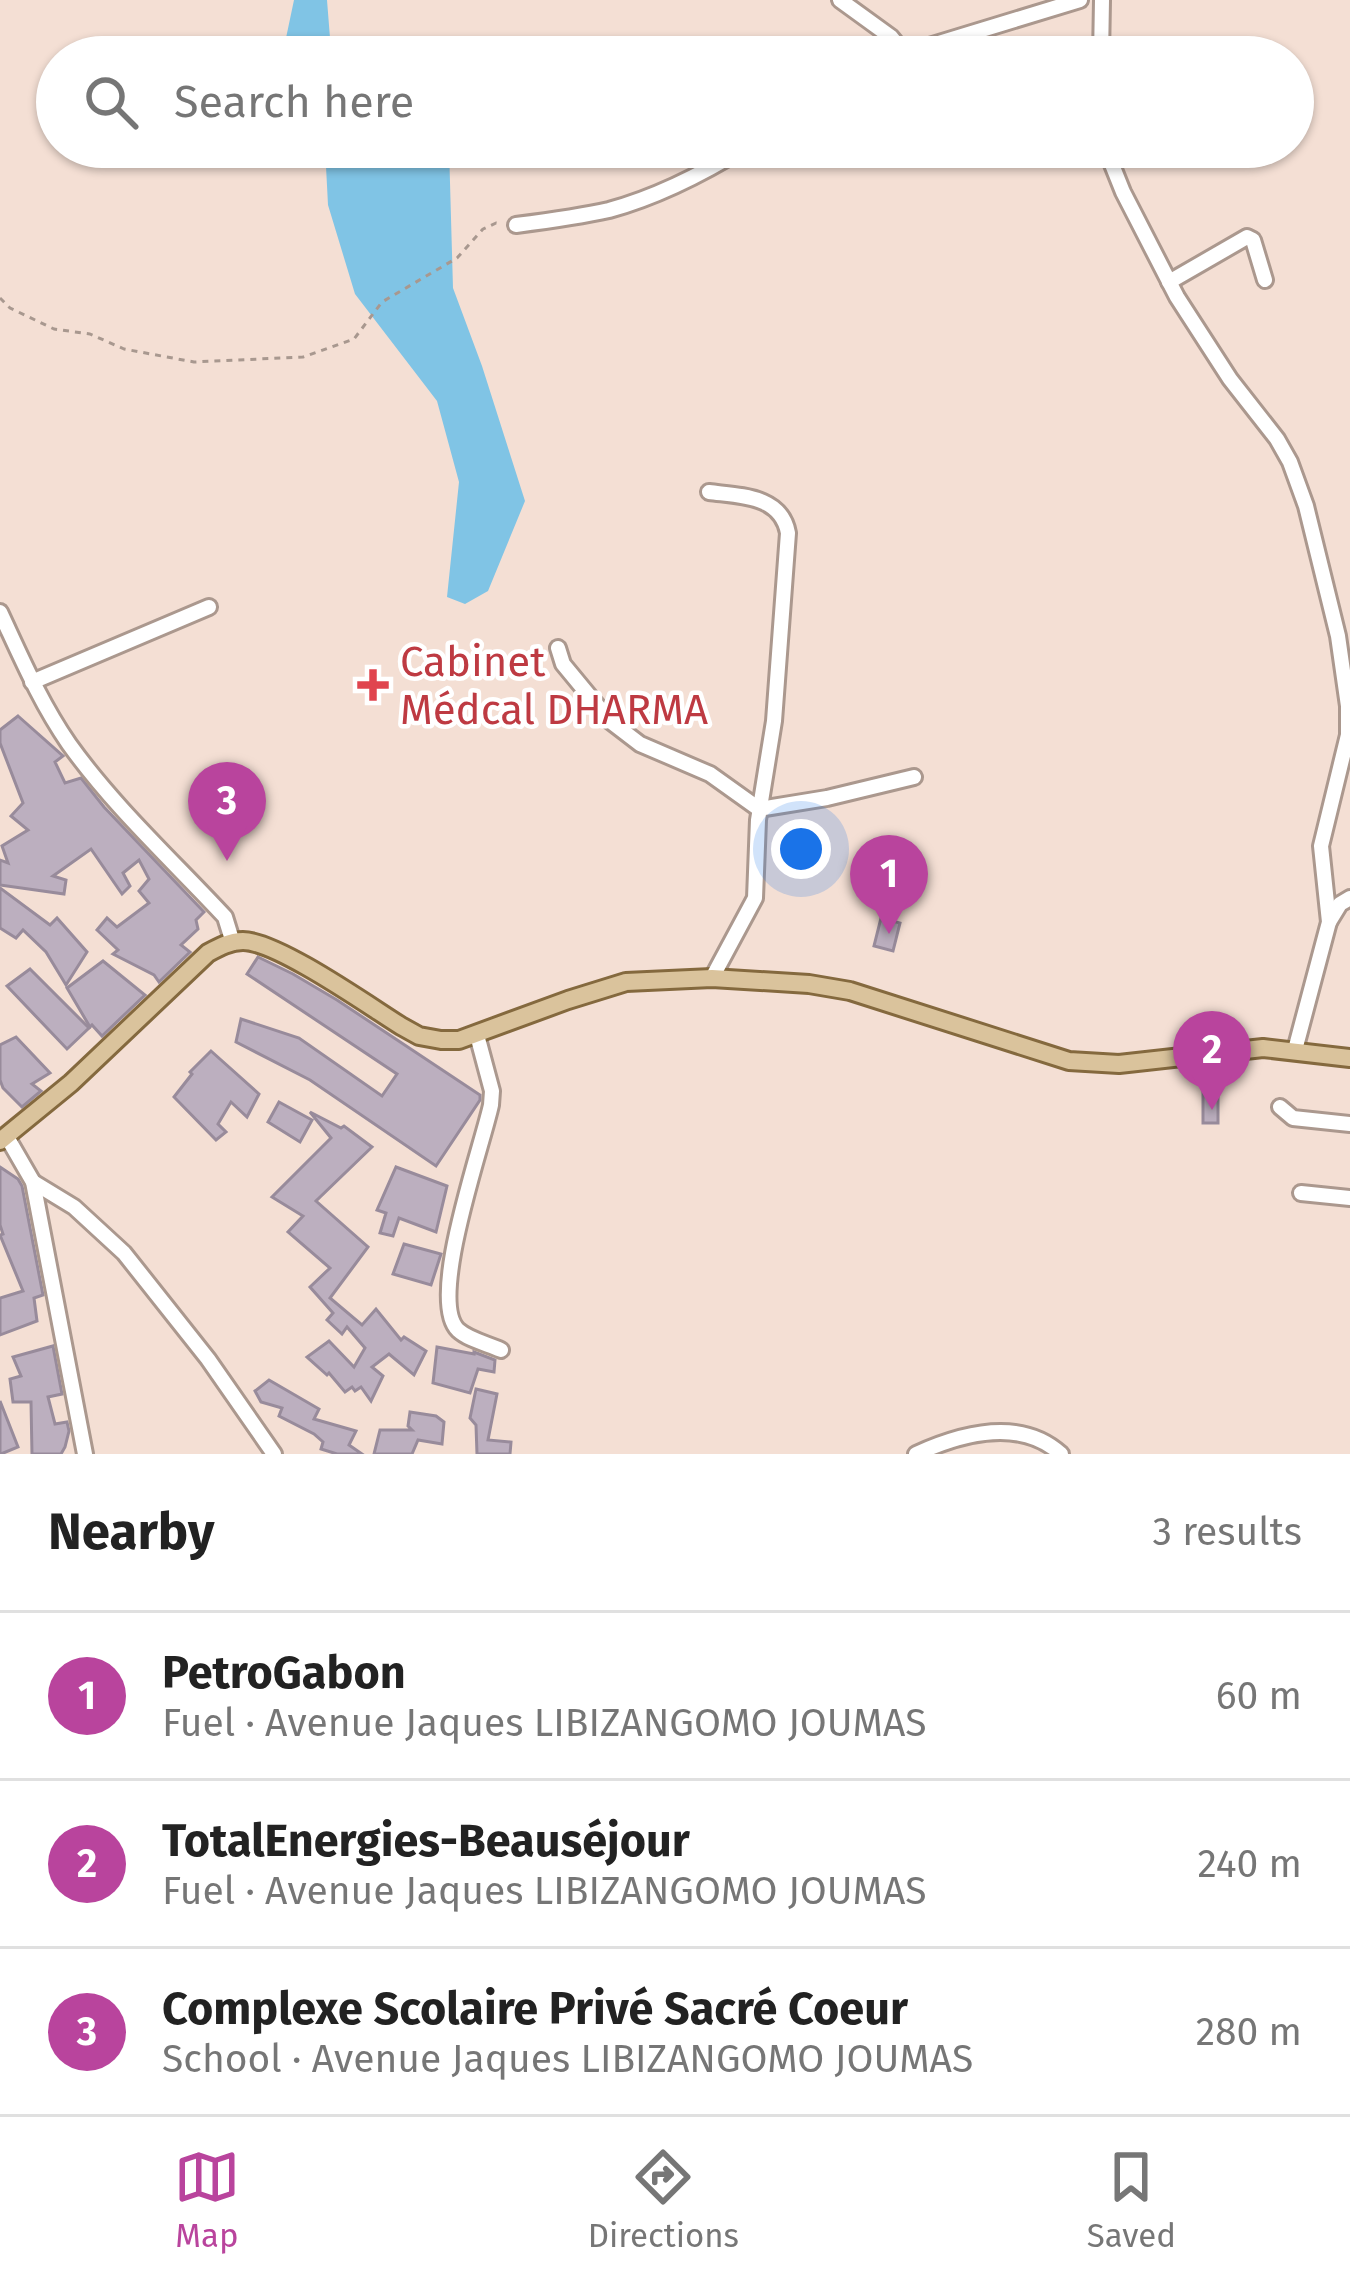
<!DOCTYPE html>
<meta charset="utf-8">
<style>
:root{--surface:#fff;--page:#f6f6f6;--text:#222;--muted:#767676;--line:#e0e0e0;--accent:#b9449d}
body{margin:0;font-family:"Fira Sans",sans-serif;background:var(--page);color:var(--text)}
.you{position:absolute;left:801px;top:849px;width:42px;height:42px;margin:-30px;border:9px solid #fff;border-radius:50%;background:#1a73e8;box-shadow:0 0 0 18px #1a73e833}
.badge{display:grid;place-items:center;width:78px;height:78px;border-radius:50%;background:var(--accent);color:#fff;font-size:39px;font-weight:700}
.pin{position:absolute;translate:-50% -99px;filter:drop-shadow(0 3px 6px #0008)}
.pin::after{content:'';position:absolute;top:63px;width:42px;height:36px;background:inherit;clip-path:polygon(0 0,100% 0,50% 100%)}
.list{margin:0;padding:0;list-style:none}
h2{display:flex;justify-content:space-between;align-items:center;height:156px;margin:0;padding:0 48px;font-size:51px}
h2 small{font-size:39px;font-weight:400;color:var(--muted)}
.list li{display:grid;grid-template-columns:78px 1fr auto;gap:36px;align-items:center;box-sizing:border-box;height:168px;padding:0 48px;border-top:3px solid var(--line)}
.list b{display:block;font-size:45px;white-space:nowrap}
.list p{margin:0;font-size:39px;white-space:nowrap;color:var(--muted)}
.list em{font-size:39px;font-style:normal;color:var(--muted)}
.icon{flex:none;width:66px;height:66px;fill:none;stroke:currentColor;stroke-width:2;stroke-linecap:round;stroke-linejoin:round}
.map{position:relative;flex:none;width:1350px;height:1454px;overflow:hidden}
.search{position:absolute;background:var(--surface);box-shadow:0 3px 9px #0004;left:36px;right:36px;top:36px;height:132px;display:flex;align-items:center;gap:30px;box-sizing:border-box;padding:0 42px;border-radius:66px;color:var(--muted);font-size:45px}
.sheet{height:660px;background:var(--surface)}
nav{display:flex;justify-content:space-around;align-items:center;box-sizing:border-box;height:168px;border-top:3px solid var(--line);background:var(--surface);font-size:33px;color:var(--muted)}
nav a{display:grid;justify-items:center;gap:6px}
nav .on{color:var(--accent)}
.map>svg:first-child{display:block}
</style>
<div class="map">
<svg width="1350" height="1454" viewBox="0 0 1350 1454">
<rect width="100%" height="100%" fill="#f4dfd4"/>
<g fill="#80c4e5">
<path d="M294,0H327L330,38L336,57H282Z"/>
<path d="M325,147H449L453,288L482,366L525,501L488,591L465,604L447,597L459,482L437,401L355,294L328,205Z"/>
</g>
<g fill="#bcafbf" stroke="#988b9b" stroke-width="3">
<path d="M18,716L63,756L55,762L65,783L81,778L104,807L204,912L196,920L198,929L181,945L190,952L159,982L154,975L113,954L118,950L97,930L107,918L117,927L149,903L139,891L149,879L139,860L123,873L130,886L122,894L91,849L53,876L66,880L64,894L0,885V860L8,863L2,846L28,830L11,816L23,803L0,743V730Z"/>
<path d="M0,888L50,925L57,918L87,952L66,985L46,952L23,930L16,938L0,928Z"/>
<path d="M881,918L900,923L893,951L874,946Z"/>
<path d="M258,957L293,974L337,1000L480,1095V1100L436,1166L310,1080L236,1042L241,1019L299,1038L382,1096L397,1074L247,974Z"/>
<path d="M103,961L145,995L102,1036L92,1025L90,1027L67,988Z"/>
<path d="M30,969L89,1028L67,1049L7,986Z"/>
<path d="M16,1037L50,1073L32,1084L41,1091L22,1107L3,1088L0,1080V1045Z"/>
<path d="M211,1051L259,1094L247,1117L231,1102L218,1124L226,1132L216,1140L174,1097L192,1074L190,1072Z"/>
<rect x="1203" y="1092" width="15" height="31"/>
<path d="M279,1102L312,1120L300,1142L268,1122Z"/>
<path d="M310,1112L341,1128L344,1126L372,1147L316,1201L368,1247L330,1298L362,1325L376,1309L401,1340L404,1337L426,1351L414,1375L389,1354L372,1367L383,1376L371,1401L361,1387L355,1391L352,1387L345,1392L329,1373L327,1375L307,1357L329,1341L354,1367L365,1348L347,1327L342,1334L327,1320L333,1313L310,1287L330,1268L288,1232L303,1216L272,1197L331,1138Z"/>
<path d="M0,1167L18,1179L22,1186L43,1295L34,1298L37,1321L0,1335V1298L23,1291L0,1235L3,1234L0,1225Z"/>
<path d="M396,1167L447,1186L436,1232L399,1218L393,1236L380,1233L386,1213L377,1210Z"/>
<path d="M404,1244L441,1254L431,1285L393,1274Z"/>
<path d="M53,1346L62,1394L48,1397L55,1424L67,1422L69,1431L65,1447L61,1454H32L31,1402H13L10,1379L21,1376L13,1357Z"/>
<path d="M437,1347L474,1354V1352L495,1360L494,1372L478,1369L470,1393L433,1383Z"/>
<path d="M269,1380L319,1409L314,1419L356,1431L349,1445L362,1454H337L321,1449L323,1442L314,1434L279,1416L282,1408L261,1402L255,1391Z"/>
<path d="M476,1389L497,1394L488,1440L511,1442L510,1454H477L476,1425L470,1418Z"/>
<path d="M0,1401L18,1447L1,1454H0Z"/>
<path d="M410,1412L436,1416L444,1422L442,1444L418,1440L412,1454H374L380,1430H412L408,1426Z"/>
</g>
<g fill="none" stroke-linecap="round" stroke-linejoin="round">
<defs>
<g id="minor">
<path d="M840,0L891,37L904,53"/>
<path d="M893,57L1080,0"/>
<path d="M1101,57L1102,0"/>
<path d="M1105,147L1123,192L1177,297L1230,379L1277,439L1290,462L1306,506L1338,636L1348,706V735L1321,846L1329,922L1295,1050"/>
<path d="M516,225C547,221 578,217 609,210C657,197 704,173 746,147"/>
<path d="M1169,282L1247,237L1253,240L1265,280"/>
<path d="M709,492C740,496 781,495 788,533L774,721L758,820L755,898L712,978"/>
<path d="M0,612C21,657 40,702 69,744C114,807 173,861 225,917L233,943"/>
<path d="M558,648L563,664L610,721L640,744L710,774L759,809L827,798L914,777"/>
<path d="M32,682L209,607"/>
<path d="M1329,922L1340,904L1350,898"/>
<path d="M477,1035L492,1091L491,1105C482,1147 427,1300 458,1330C469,1340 488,1344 501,1350"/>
<path d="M1280,1107L1293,1118L1350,1124"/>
<path d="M7,1137L33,1182L85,1454"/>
<path d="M33,1182L74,1207L124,1253L208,1359L274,1454"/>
<path d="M1301,1193L1350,1198"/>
<path d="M916,1454C962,1433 1020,1417 1061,1454"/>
</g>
<path id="major" d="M0,1141L71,1083L208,953C219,947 230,941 243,941C277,941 369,1006 401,1026L419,1036L441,1040H459L568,1000L626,982L712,978L809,984L850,991L1069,1061L1119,1064L1263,1048L1350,1058"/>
</defs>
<use href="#minor" stroke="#ab988e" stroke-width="20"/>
<use href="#major" stroke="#84693e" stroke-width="22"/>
<path stroke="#a8988f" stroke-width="3" stroke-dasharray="6 6" stroke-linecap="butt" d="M0,298L10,308L54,329L90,334L124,349L194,362L303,357L354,339L382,302L457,258L483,229L496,223L502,224"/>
<use href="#minor" stroke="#fff" stroke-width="14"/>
<use href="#major" stroke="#dac39c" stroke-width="16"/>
</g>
<path fill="#e0444e" stroke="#fff" stroke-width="4.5" d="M367 667h12v12h12v12h-12v12h-12v-12h-12v-12h12z"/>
<g text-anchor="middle" stroke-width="9" stroke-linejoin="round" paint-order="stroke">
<g font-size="42" fill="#be3a42" stroke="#fff" text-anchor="start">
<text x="400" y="676">Cabinet<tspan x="400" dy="48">Médcal DHARMA</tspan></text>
</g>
</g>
</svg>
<div class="you"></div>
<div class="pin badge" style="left:889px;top:934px">1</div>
<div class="pin badge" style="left:1212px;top:1110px">2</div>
<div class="pin badge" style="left:227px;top:861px">3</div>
<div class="search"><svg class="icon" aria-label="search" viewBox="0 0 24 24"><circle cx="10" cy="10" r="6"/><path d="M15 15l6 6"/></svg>Search here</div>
</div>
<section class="sheet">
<h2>Nearby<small>3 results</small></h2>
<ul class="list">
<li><span class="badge">1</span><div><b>PetroGabon</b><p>Fuel · Avenue Jaques LIBIZANGOMO JOUMAS</p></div><em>60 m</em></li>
<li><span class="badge">2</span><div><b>TotalEnergies-Beauséjour</b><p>Fuel · Avenue Jaques LIBIZANGOMO JOUMAS</p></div><em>240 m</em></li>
<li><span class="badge">3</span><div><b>Complexe Scolaire Privé Sacré Coeur</b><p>School · Avenue Jaques LIBIZANGOMO JOUMAS</p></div><em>280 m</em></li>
</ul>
</section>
<nav>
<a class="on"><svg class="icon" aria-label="map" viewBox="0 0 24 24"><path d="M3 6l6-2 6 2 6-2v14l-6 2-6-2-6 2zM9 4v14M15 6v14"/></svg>Map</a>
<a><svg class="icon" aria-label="directions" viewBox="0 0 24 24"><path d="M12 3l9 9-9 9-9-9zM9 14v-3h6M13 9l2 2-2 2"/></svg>Directions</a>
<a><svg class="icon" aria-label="saved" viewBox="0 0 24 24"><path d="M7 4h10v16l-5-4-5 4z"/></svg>Saved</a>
</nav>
